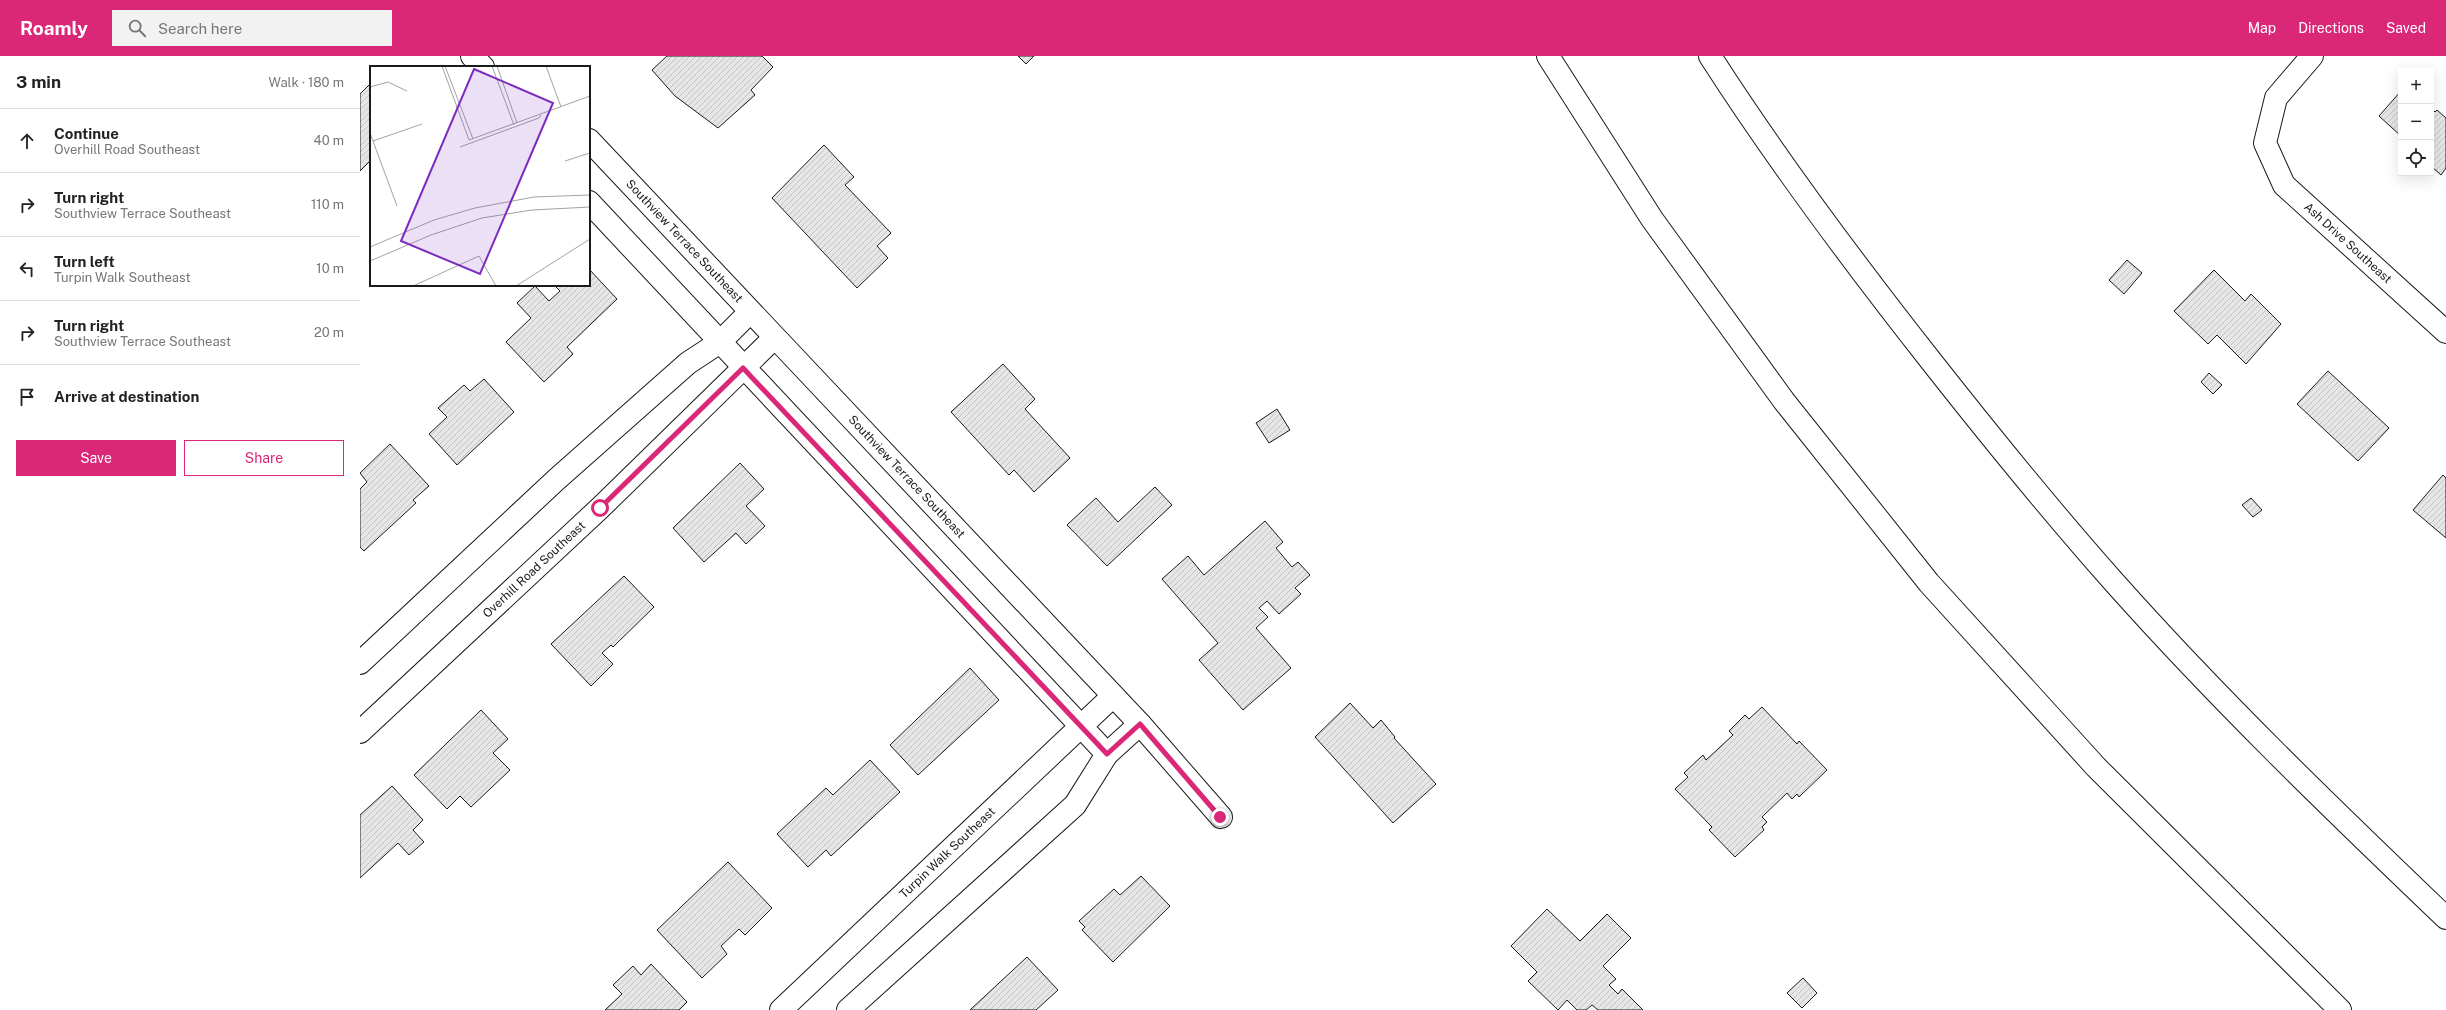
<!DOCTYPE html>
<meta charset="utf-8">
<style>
:root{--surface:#fff;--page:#f2f2f2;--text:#222;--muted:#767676;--line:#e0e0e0;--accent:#db2777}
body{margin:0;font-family:"Public Sans",sans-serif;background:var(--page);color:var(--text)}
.controls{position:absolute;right:12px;top:12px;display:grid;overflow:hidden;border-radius:0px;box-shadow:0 4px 16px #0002}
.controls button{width:36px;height:36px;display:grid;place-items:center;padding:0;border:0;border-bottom:1px solid var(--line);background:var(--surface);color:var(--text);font:20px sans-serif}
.stop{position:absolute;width:12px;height:12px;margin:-9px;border:3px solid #db2777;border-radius:50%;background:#fff}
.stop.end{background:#db2777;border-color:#fff;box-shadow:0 1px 4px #0008}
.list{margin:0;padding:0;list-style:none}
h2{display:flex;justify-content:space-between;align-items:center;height:52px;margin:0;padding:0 16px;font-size:17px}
h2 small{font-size:13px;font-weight:400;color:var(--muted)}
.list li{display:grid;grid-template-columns:26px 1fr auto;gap:12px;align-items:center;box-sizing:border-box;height:64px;padding:0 16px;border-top:1px solid var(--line)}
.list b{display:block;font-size:15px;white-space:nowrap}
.list p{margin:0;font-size:13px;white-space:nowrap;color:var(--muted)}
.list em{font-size:13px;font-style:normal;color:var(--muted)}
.actions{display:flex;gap:8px;padding:12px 16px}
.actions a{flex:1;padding:9px 0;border:1px solid var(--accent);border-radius:0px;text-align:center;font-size:14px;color:var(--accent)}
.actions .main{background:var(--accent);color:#fff}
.icon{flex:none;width:22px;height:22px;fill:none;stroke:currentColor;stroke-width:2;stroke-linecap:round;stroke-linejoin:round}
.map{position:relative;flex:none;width:2086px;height:954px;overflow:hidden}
header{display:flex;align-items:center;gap:24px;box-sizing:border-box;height:56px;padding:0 20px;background:var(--accent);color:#fff}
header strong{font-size:19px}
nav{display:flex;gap:22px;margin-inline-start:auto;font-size:14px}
.search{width:280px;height:36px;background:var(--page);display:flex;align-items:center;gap:10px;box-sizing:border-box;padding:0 14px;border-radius:0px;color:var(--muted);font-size:15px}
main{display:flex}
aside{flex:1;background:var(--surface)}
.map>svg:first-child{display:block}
</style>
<header>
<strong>Roamly</strong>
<div class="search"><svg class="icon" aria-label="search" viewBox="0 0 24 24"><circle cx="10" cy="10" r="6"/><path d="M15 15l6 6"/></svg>Search here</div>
<nav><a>Map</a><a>Directions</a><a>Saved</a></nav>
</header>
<main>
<aside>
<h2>3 min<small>Walk · 180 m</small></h2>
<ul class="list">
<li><svg class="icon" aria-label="ahead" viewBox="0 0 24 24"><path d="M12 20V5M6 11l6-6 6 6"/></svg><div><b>Continue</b><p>Overhill Road Southeast</p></div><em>40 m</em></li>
<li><svg class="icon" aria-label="right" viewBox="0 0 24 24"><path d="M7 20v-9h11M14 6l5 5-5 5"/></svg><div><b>Turn right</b><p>Southview Terrace Southeast</p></div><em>110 m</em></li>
<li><svg class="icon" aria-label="left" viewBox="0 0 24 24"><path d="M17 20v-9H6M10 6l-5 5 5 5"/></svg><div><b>Turn left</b><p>Turpin Walk Southeast</p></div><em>10 m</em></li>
<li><svg class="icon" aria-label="right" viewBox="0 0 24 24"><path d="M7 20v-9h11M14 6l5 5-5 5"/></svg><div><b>Turn right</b><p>Southview Terrace Southeast</p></div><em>20 m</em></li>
<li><svg class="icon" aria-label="arrive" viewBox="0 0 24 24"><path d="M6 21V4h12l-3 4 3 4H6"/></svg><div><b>Arrive at destination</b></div></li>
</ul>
<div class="actions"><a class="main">Save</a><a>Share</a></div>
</aside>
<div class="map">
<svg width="2086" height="954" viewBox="0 0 2086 954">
<defs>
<pattern id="building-hatch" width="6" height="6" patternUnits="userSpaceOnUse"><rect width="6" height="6" fill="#e6e6e6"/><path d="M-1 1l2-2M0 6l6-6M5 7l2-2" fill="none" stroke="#c5c5c5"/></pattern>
</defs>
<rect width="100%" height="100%" fill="#fff"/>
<g fill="url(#building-hatch)" stroke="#1a1a1a">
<path d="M307,0H402L413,11L391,34L395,39L358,72L315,40L292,14Z"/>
<path d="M658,0H674L666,8Z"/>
<path d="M11,27V104L0,115V38Z"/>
<path d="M2041,35V80L2019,60Z"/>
<path d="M2071,52L2075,56L2077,54L2086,62V112L2081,119L2071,110Z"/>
<path d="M464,89L494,121L485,129L531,177L517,190L528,202L497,232L412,142Z"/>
<path d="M1767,204L1782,217L1764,238L1749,224Z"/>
<path d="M229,213L257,243L207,291L213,298L184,326L146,286L171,262L157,247L175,230L189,245L200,235L194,229H229Z"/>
<path d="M1854,214L1885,245L1891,238L1921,268L1886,308L1857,279L1848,288L1814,255Z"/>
<path d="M643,308L675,343L665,353L710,402L674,436L654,414L649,419L591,356Z"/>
<path d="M1968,315L2029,372L1998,405L1937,348Z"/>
<path d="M1849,317L1862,329L1853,338L1841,326Z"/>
<path d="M124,323L154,356L97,409L69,378L87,361L78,352L104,329L110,335Z"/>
<path d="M917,353L930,374L909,387L896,367Z"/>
<path d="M30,388L69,430L53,444L56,447L4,495L0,491V433L7,426L0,417Z"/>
<path d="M380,407L404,433L386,450L405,470L386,488L376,477L344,506L313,472Z"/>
<path d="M2083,419L2086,422V482L2053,454Z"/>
<path d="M795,431L812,449L747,510L707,469L736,442L758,466Z"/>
<path d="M1891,442L1902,454L1893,461L1882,449Z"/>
<path d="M905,465L923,486L916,492L932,511L938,506L950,519L935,532L941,538L919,558L907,545L899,552L908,561L896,572L931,612L883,654L839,604L858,587L802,523L828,500L844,519Z"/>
<path d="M264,520L294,551L253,591L251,589L242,597L253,608L231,630L191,588Z"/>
<path d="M610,612L639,644L558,719L530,689Z"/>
<path d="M990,647L1013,672L1021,664L1035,681L1034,682L1076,728L1033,767L955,681Z"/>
<path d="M1402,651L1437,688L1439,685L1467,714L1439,741L1437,738L1432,743L1427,737L1402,761L1407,766L1402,771L1404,774L1375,801L1349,774L1352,771L1315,733L1328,721L1324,717L1343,699L1346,704L1373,679L1369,675L1385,659L1389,663Z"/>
<path d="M121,654L148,683L133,697L150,714L111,751L100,740L87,753L54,719Z"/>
<path d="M510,704L540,736L471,800L466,794L448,811L417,778L466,732L473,739Z"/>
<path d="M32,730L63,764L53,774L64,786L49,799L38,787L0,822V759Z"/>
<path d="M368,806L412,852L385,879L379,873L361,890L367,898L342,922L297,874Z"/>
<path d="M781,820L810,850L753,906L722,874L725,871L719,865L754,833L760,839Z"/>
<path d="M1187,853L1220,885L1247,858L1271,882L1243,910L1256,923L1249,929L1258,938L1262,933L1283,954H1238L1232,949L1226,954H1217L1207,944L1198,954L1168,925L1177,916L1151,890Z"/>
<path d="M667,901L698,934L676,954H610Z"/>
<path d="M291,908L327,946L319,954H245L262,938L253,929L273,910L281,919Z"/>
<path d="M1443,922L1457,937L1442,952L1427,937Z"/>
</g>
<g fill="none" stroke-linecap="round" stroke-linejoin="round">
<defs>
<g id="minor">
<path d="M112,0L123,11"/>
<path id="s1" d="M1952,0L1916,42L1905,87L1924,129L2086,276"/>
<path id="s2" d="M229,84L780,668L861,761"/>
<path d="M229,146L747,698"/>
<path d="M0,607L197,423L328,307L360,286L390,256"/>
<path id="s3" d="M0,676L240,452L414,282"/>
<path id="s4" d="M421,954L753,640"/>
<path d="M488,954L715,749L747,698L780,668"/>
</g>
<g id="highway">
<path d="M1188,0L1292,163L1424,345L1569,527L1736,711L1980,954"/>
<path d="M1350,0C1418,106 1493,206 1571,305C1630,380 1690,454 1753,525C1858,643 1972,753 2086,862"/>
</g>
</defs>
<use href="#minor" stroke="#1a1a1a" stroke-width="24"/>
<use href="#highway" stroke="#1a1a1a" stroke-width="24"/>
<use href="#minor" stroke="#fff" stroke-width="22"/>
<use href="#highway" stroke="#fff" stroke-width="22"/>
</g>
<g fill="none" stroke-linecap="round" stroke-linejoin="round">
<path stroke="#db2777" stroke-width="5" d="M240,452L383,312L747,698L780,668L860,761"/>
</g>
<g text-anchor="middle" stroke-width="3" stroke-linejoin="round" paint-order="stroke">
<g font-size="12" fill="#1a1a1a" stroke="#fff">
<text dy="4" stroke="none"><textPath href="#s2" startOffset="139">Southview Terrace Southeast</textPath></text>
<text dy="4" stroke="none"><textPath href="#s1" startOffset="234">Ash Drive Southeast</textPath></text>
<text dy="4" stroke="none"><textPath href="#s2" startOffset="463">Southview Terrace Southeast</textPath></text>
<text dy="4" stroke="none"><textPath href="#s3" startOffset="238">Overhill Road Southeast</textPath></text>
<text dy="4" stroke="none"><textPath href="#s4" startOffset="229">Turpin Walk Southeast</textPath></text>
</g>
</g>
<g transform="translate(10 10)">
<rect width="220" height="220" fill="#fff"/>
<path fill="none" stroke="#a3a3a3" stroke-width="1" d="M72,0L99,74M75,0L103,73M122,0L144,59M127,0L147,57M176,0L191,41M0,21L18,16L37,25M0,67L27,140M99,74L220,30M3,75L52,58M90,81L169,52L171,49M195,95L220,87M0,181L64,154L105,142L164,131L220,129M0,195L61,169L112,152L162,144L220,141M43,220L109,190L126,220M146,220L220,173"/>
<path fill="#7b2cbf" fill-opacity="0.15" stroke="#7b2cbf" stroke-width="2" d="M104,3L183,37L110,208L31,175Z"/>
<rect width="220" height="220" fill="none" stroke="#1a1a1a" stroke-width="2"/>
</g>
</svg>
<div class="controls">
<button>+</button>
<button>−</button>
<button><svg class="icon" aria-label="locate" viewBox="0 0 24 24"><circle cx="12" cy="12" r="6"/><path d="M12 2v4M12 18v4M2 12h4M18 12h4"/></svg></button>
</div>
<div class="stop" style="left:240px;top:452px"></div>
<div class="stop end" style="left:860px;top:761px"></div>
</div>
</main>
